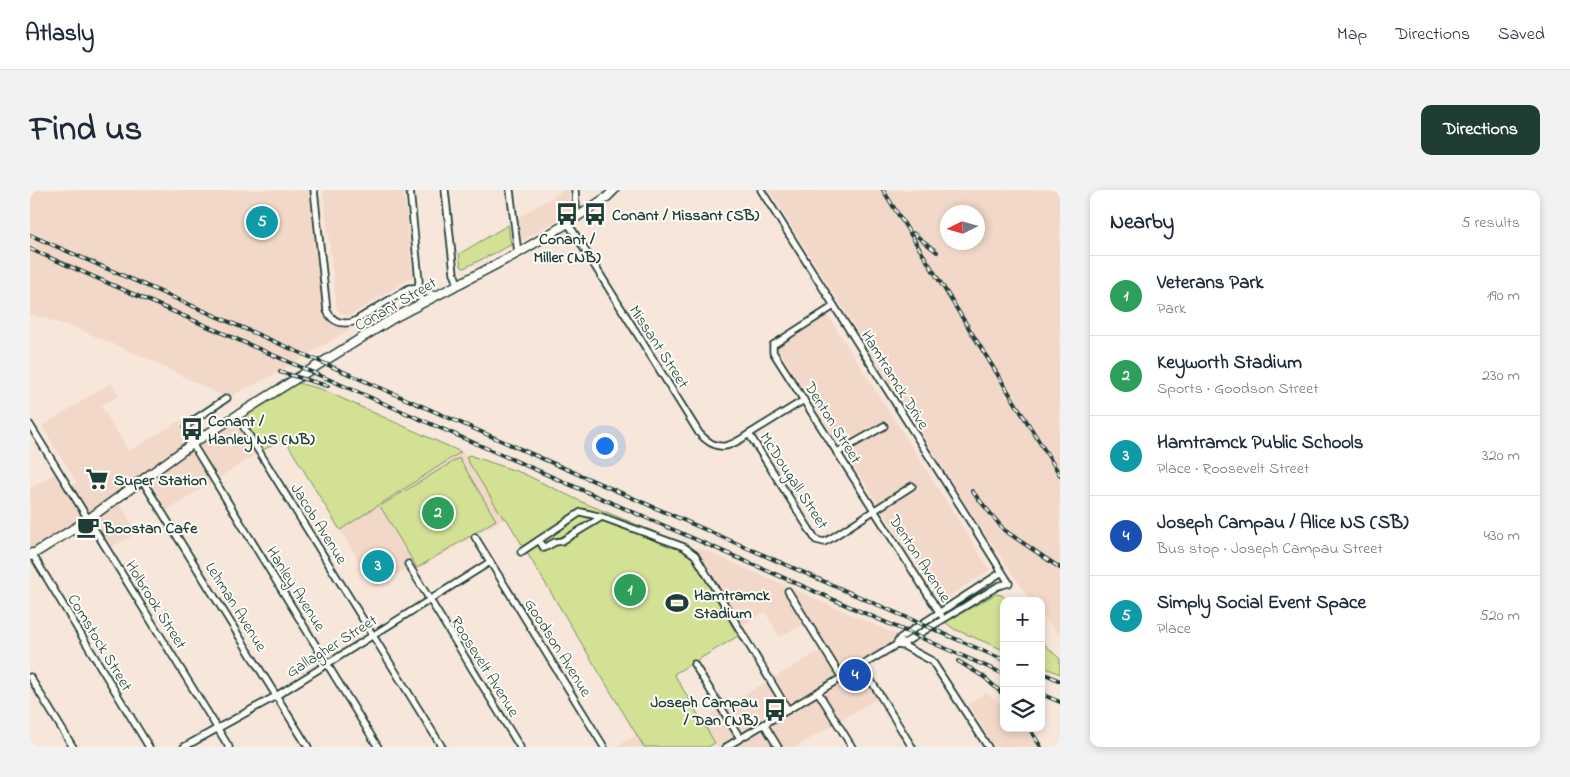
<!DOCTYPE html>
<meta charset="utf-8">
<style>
:root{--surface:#fff;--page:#f2f2f3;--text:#1f2937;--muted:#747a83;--line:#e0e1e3;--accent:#1f3d34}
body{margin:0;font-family:"Indie Flower",sans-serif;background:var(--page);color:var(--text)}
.controls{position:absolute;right:15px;bottom:15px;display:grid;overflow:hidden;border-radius:10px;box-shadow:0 2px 8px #0003}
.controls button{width:45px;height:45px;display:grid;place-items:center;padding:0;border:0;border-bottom:1px solid var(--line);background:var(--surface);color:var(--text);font:25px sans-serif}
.compass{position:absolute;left:910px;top:15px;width:45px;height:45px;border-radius:50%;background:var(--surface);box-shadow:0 2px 8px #0003;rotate:265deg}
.you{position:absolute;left:574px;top:255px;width:18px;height:18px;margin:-12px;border:4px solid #fff;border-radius:50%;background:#1a73e8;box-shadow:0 0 0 8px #1a73e833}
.badge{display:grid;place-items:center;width:32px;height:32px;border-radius:50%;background:var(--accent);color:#fff;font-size:16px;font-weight:700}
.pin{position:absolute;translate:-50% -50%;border:2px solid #fff;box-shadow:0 1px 5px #0006}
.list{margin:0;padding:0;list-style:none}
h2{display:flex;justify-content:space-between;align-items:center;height:65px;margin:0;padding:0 20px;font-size:21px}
h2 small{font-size:16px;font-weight:400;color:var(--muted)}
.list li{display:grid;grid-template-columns:32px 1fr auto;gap:15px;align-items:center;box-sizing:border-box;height:80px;padding:0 20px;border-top:1px solid var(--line)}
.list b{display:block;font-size:19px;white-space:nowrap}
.list p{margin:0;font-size:16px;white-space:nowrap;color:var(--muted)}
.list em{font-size:16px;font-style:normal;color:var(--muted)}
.icon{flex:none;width:28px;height:28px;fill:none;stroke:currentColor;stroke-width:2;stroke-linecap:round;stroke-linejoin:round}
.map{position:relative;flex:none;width:1030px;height:557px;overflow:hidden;border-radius:10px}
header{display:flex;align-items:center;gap:30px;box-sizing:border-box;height:70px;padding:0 25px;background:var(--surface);border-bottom:1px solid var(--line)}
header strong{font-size:24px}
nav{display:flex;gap:28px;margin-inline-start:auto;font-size:18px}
.intro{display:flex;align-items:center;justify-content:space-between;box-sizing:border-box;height:120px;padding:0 30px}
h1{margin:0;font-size:35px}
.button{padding:12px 22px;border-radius:10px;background:var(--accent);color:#fff;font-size:18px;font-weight:700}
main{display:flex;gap:30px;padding:0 30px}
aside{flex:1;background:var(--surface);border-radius:10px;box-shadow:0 2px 8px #0003}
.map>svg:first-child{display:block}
</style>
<header>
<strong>Atlasly</strong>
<nav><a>Map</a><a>Directions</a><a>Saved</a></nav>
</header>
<div class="intro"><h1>Find us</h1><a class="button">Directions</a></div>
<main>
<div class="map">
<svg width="1030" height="557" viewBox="0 0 1030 557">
<rect width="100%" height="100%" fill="#f7e7db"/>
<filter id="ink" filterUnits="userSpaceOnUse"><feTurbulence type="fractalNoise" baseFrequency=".02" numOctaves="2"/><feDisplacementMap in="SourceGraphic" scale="10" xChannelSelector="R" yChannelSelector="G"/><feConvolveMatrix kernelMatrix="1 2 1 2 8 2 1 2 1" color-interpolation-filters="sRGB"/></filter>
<g filter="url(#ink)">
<g fill="#f2d8c8" fill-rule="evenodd">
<path d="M0,0H279L294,127L319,140L244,185L197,208L120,170L48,139L0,124Z"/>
<path d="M293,0H374L383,87L319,126L310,123L307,119Z"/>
<path d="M534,0H539L542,21L492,51L489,27Z"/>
<path d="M739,0H1030V445L1011,424V411H1001L945,329ZM918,22H948V52H918Z"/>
<path d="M797,124L960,380L911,411L746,156Z"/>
<path d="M81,193L89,205L71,216L99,261L149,231L162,254L207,226L230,262L133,323L112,290L87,309L107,343L78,359L59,329L0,366V298L29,281L39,297L47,293L12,236Z"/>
<path d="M431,262L438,265L436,268L474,329L382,382L379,377L345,397L310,340Z"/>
<path d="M667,357L877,449L832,475L851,506L766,557H687L671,530L793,459L777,432L750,447L735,422L708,438L665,365Z"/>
<path d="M956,503L974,516V538H998L1009,557H965L938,514Z"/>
<path d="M607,545L614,557H586Z"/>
</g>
<g fill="#d3e194" stroke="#798f64">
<path d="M478,35L481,55L434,78L431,76L429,64Z"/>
<path d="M264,192L291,199L431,262L310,340L254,248L230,262L207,226Z"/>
<path d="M439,265L492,283L552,312L654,354L708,446L644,484L685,553L678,557H614L476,328L474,329L436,268Z"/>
<path d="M429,268L466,330L387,378L350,316Z"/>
<path d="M966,404L972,405L977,411H974V460L924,439L915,432Z"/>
<path d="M1011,451L1030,469V484L1011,476Z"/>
</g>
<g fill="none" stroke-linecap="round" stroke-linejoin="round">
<defs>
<g id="minor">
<path d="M284,0L297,121C302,131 311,135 323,132L379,98H388L404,105"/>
<path d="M380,0L389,91L388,98L392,113"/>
<path d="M415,0L424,83L428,94"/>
<path d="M480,0L488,63"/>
<path d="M545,0L547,27"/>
<path d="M731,0L979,393L968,396L876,452L866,455L870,448L972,382"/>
<path d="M538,33L669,243C687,263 699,258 719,244"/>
<path d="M804,116L743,155V162L911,425"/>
<path d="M197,208L158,234L157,237L158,247L348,557"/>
<path d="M774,210L719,244L786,350L794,352L800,349L882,296"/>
<path d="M207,226L412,557"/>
<path d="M0,235L199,557"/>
<path d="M807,263L854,236"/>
<path d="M112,290L278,557"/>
<path d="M572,327L551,322L509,350L514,358L525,352L532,351L572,327L654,357L665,365L758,520"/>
<path d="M445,347L574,557"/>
<path d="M1,362L119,557"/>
<path d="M491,362L509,350"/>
<path d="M378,374L490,557"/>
<path d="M758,401L812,488"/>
<path d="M664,474L710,548"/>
<path d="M832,476L882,557"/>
<path d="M0,487L43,557"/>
<path d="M788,502L822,557"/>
<path d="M734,534L748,557"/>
<path d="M154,557L246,506L460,372"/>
<path d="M696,557L866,455L874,456L902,471L958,557"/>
</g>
<path id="major" d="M0,366L53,333L166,251L362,129L488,63L538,33L577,7L584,0"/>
</defs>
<use href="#minor" stroke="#1f3d34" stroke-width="9"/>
<use href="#major" stroke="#1f3d34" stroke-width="11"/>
<use href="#minor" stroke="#fdfcf7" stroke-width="5.5"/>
<use href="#major" stroke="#fdfcf7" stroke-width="8"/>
<defs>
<g id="rail">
<path d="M853,0L1030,285"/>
<path d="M883,43L907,62"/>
<path d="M0,45L974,470"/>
<path d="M0,59L974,484"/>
<path d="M250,182L298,196"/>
<path d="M942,301L974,340L1030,378"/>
<path d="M928,471L954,487L974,505"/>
<path d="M1011,482L1030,491"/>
<path d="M1011,504L1030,512"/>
<path d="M999,538L1011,557"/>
</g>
</defs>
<use href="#rail" stroke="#1f3d34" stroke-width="4"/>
<use href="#rail" stroke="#fdfcf7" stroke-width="2" stroke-dasharray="5.5" stroke-linecap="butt"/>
</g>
</g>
<defs>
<symbol id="bus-bare" viewBox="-9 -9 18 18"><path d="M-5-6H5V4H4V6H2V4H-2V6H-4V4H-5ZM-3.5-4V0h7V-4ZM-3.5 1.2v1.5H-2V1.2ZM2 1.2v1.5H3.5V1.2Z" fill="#1f3d34" stroke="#fdfcf7" stroke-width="2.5" paint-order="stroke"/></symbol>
<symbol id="supermarket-bare" viewBox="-9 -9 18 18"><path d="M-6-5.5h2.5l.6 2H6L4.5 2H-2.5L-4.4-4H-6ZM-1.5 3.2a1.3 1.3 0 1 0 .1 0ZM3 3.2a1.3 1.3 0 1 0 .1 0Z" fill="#1f3d34" stroke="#fdfcf7" stroke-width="2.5" paint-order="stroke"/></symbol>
<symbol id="cafe-bare" viewBox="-9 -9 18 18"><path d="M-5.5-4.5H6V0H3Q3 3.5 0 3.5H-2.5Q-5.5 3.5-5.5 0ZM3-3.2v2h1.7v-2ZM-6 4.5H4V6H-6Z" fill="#1f3d34" stroke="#fdfcf7" stroke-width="2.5" paint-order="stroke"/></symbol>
<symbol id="stadium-bare" viewBox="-9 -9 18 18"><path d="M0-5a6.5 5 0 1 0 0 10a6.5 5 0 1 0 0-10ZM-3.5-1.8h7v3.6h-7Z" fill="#1f3d34" stroke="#fdfcf7" stroke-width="2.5" paint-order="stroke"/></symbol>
</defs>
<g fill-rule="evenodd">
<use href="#bus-bare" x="521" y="8" width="32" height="32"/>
<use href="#bus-bare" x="549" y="8" width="32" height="32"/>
<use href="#bus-bare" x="146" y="223" width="32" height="32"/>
<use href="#supermarket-bare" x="51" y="273" width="32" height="32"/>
<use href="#cafe-bare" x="42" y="321" width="32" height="32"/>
<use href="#stadium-bare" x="631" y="397" width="32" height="32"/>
<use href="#bus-bare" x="729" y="504" width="32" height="32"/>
</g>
<g text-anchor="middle" stroke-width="4" stroke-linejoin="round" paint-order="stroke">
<g font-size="16" font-weight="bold" fill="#1f3d34" stroke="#fdfcf7" text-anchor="start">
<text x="582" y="30">Conant / Missant (SB)</text>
<text x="537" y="54" text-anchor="middle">Conant /<tspan x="537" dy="18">Miller (NB)</tspan></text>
<text x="178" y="236">Conant /<tspan x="178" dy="18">Hanley NS (NB)</tspan></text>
<text x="84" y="295">Super Station</text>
<text x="74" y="343">Boostan Cafe</text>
<text x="664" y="410">Hamtramck<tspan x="664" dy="18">Stadium</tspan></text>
<text x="728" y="517" text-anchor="end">Joseph Campau<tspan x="728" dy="18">/ Dan (NB)</tspan></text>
</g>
<g font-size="16" fill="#1f3d34" stroke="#fdfcf7">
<text transform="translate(365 113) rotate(-30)" y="6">Conant Street</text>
<text transform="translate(630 156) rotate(57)" y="6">Missant Street</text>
<text transform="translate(866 189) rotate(58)" y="6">Hamtramck Drive</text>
<text transform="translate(804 232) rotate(58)" y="6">Denton Street</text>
<text transform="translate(765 290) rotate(57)" y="6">McDougall Street</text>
<text transform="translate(290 333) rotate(58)" y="6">Jacob Avenue</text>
<text transform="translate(891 368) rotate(57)" y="6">Denton Avenue</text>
<text transform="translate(267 398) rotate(58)" y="6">Hanley Avenue</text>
<text transform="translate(127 414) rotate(58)" y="6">Holbrook Street</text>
<text transform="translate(207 416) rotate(58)" y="6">Lehman Avenue</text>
<text transform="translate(71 452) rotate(59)" y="6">Comstock Street</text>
<text transform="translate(301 455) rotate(-32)" y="6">Gallagher Street</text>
<text transform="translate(529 457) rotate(58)" y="6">Goodson Avenue</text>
<text transform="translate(456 476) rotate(58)" y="6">Roosevelt Avenue</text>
</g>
</g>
</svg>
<div class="controls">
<button>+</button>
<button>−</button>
<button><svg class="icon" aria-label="layers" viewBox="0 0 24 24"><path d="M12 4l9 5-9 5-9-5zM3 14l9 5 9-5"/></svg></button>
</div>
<svg class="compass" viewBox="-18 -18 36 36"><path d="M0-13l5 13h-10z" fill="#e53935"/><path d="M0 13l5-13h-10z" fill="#747a83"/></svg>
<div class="you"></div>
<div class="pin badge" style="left:600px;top:400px;background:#2e9e5b">1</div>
<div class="pin badge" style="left:408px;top:323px;background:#2e9e5b">2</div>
<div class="pin badge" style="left:348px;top:376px;background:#0f9aa8">3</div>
<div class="pin badge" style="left:825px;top:485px;background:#1a4fb4">4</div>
<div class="pin badge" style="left:232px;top:32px;background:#0f9aa8">5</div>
</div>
<aside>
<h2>Nearby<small>5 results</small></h2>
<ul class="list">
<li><span class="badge" style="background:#2e9e5b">1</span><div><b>Veterans Park</b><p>Park</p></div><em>190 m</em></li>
<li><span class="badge" style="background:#2e9e5b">2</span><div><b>Keyworth Stadium</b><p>Sports · Goodson Street</p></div><em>230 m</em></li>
<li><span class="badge" style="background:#0f9aa8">3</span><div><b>Hamtramck Public Schools</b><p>Place · Roosevelt Street</p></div><em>320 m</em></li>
<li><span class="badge" style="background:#1a4fb4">4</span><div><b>Joseph Campau / Alice NS (SB)</b><p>Bus stop · Joseph Campau Street</p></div><em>430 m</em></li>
<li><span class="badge" style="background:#0f9aa8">5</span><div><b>Simply Social Event Space</b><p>Place</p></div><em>520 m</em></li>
</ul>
</aside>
</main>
